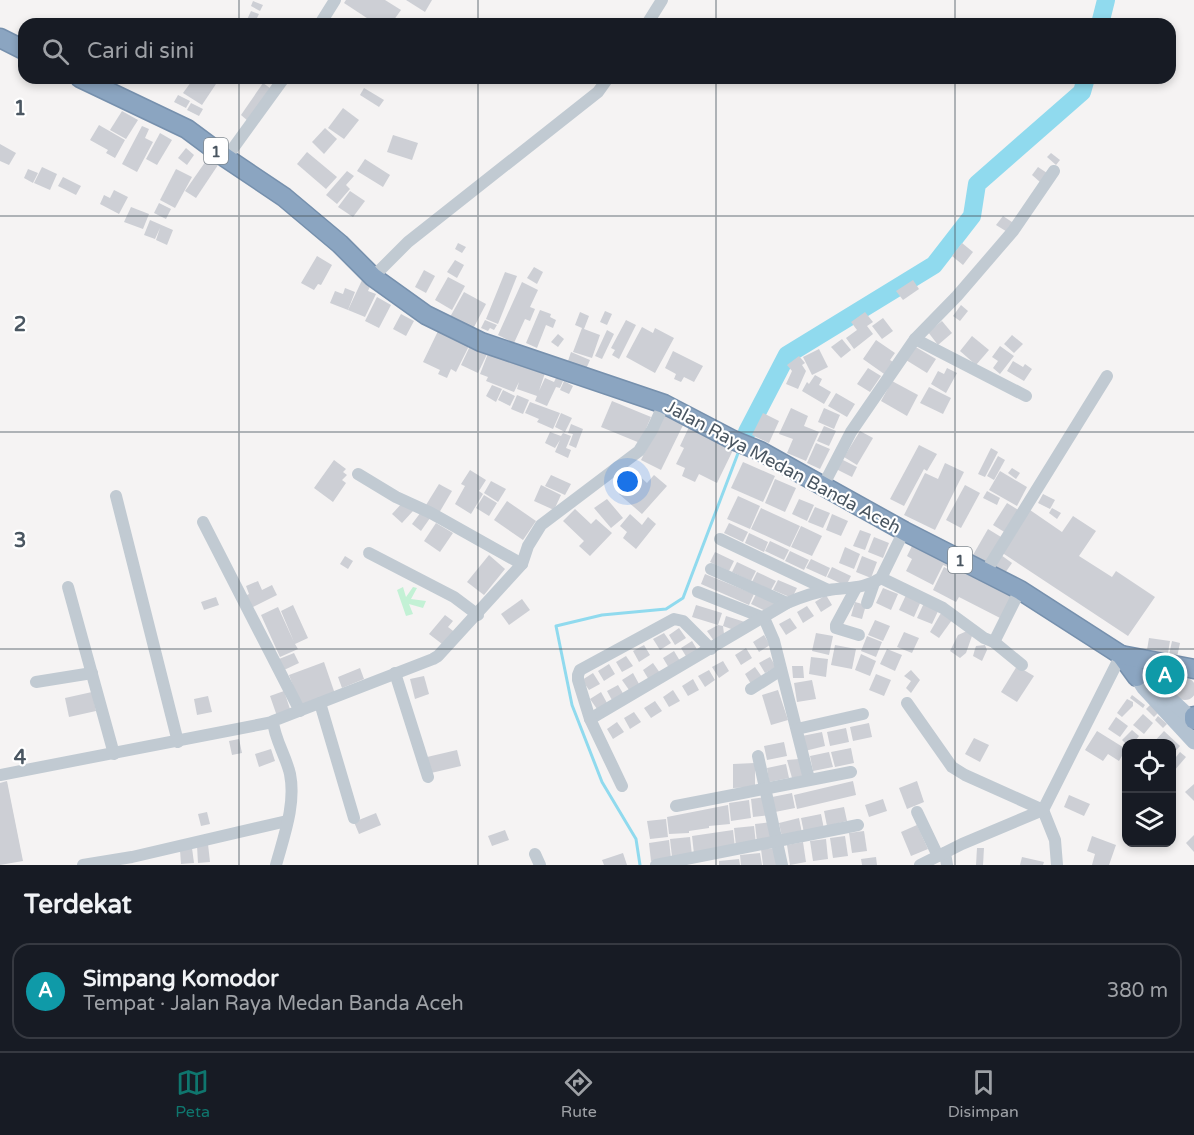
<!DOCTYPE html>
<html lang="id">
<meta charset="utf-8">
<style>
:root{--surface:#171b24;--page:#242831;--text:#f1f3f6;--muted:#9ea1a6;--line:#363941;--accent:#0f766e}
body{margin:0;font-family:"Varela Round",sans-serif;background:var(--page);color:var(--text)}
.controls{position:absolute;right:18px;bottom:18px;display:grid;overflow:hidden;border-radius:12px;box-shadow:0 3px 9px #0003}
.controls button{width:54px;height:54px;display:grid;place-items:center;padding:0;border:0;border-bottom:2px solid var(--line);background:var(--surface);color:var(--text);font:30px sans-serif}
.you{position:absolute;left:628px;top:482px;width:21px;height:21px;margin:-15px;border:4px solid #fff;border-radius:50%;background:#1a73e8;box-shadow:0 0 0 9px #1a73e833}
.badge{display:grid;place-items:center;width:39px;height:39px;border-radius:50%;background:var(--accent);color:#fff;font-size:20px;font-weight:700}
.pin{position:absolute;translate:-50% -50%;border:3px solid #fff;box-shadow:0 2px 6px #0006}
.list{margin:0;padding:0;list-style:none}
h2{display:flex;justify-content:space-between;align-items:center;height:78px;margin:0;padding:0 24px;font-size:26px}
h2 small{font-size:20px;font-weight:400;color:var(--muted)}
.list li{display:grid;grid-template-columns:39px 1fr auto;gap:18px;align-items:center;box-sizing:border-box;height:96px;margin:0 12px 12px;padding:0 12px;border:2px solid var(--line);border-radius:18px}
.list b{display:block;font-size:22px;white-space:nowrap}
.list p{margin:0;font-size:20px;white-space:nowrap;color:var(--muted)}
.list em{font-size:20px;font-style:normal;color:var(--muted)}
.icon{flex:none;width:33px;height:33px;fill:none;stroke:currentColor;stroke-width:2;stroke-linecap:round;stroke-linejoin:round}
.map{position:relative;flex:none;width:1194px;height:865px;overflow:hidden}
.search{position:absolute;background:var(--surface);box-shadow:0 3px 9px #0003;left:18px;right:18px;top:18px;height:66px;display:flex;align-items:center;gap:15px;box-sizing:border-box;padding:0 21px;border-radius:18px;color:var(--muted);font-size:22px}
.sheet{height:186px;background:var(--surface)}
nav{display:flex;justify-content:space-around;align-items:center;box-sizing:border-box;height:84px;border-top:2px solid var(--line);background:var(--surface);font-size:16px;color:var(--muted)}
nav a{display:grid;justify-items:center;gap:3px}
nav .on{color:var(--accent)}
.map>svg:first-child{display:block}
</style>
<div class="map">
<svg width="1194" height="865" viewBox="0 0 1194 865">
<rect width="100%" height="100%" fill="#f5f3f3"/>
<path fill="#c3f1d5" d="M403,587L406,597L413,587L417,588L411,599L426,601L423,608L409,604L413,614L406,616L397,590Z"/>
<g fill="none" stroke-linecap="round" stroke-linejoin="round">
<path stroke="#90daee" stroke-width="3" d="M640,865L636,839L602,782L572,705L556,626L602,615L666,609L683,598L740,448"/>
<g stroke="#90daee" stroke-width="18">
<path d="M1100,24L1106,0"/>
<path d="M747,432L787,355L934,265L972,216L977,184L1082,92L1086,78"/>
</g>
</g>
<g fill="#cdcfd5">
<path d="M346,0H385L401,10L391,24H376L344,3Z"/>
<path d="M406,0H432L425,12Z"/>
<path d="M253,1L263,5L260,11L251,6Z"/>
<path d="M251,11L259,14L254,24H245Z"/>
<path d="M194,78H220L202,105L183,93Z"/>
<path d="M263,83L270,88L248,121L241,115Z"/>
<path d="M364,88L384,100L379,107L360,95Z"/>
<path d="M178,95L190,101L186,108L174,102Z"/>
<path d="M191,103L203,109L199,116L187,110Z"/>
<path d="M343,108L359,120L344,139L328,128Z"/>
<path d="M122,111L138,120L126,139L110,130Z"/>
<path d="M99,125L125,140L115,158L106,153L108,150L90,140Z"/>
<path d="M142,126L149,129L145,138L153,142L137,172L122,164Z"/>
<path d="M325,128L337,139L324,154L312,142Z"/>
<path d="M160,133L172,140L157,165L146,159Z"/>
<path d="M393,135L418,143L412,160L387,152Z"/>
<path d="M0,144L16,153L9,165L0,161Z"/>
<path d="M186,148L194,155L187,165L178,158Z"/>
<path d="M307,152L337,177L326,189L297,164Z"/>
<path d="M1051,153L1060,160L1056,165L1047,157Z"/>
<path d="M208,158L218,165L196,198L185,191Z"/>
<path d="M365,159L390,175L383,187L357,171Z"/>
<path d="M42,167L57,174L50,190L34,183Z"/>
<path d="M1038,167L1047,173L1040,182L1032,175Z"/>
<path d="M28,169L38,173L33,183L24,178Z"/>
<path d="M176,169L192,177L175,208L160,200Z"/>
<path d="M347,171L354,176L346,185L350,189L337,204L326,195Z"/>
<path d="M63,177L81,186L76,195L58,186Z"/>
<path d="M114,190L128,197L119,214L100,204L104,195L110,198Z"/>
<path d="M350,191L365,201L353,217L338,207Z"/>
<path d="M159,203L171,209L166,219L154,213Z"/>
<path d="M131,207L149,214L143,229L124,222Z"/>
<path d="M1003,216L1015,224L1009,233L996,225Z"/>
<path d="M150,220L173,230L167,245L156,240L160,228L155,239L144,235Z"/>
<path d="M458,243L466,247L462,253L455,249Z"/>
<path d="M962,243L973,252L963,265L952,256Z"/>
<path d="M317,256L332,265L321,285L318,284L314,290L301,283Z"/>
<path d="M455,260L464,265L457,278L447,272Z"/>
<path d="M534,267L543,272L537,284L527,278Z"/>
<path d="M424,270L435,276L426,293L415,287Z"/>
<path d="M505,272L517,276L498,324L486,319Z"/>
<path d="M448,277L465,286L452,310L435,300Z"/>
<path d="M363,278L372,282L368,291L376,294L365,317L348,310Z"/>
<path d="M913,280L919,289L903,300L896,291Z"/>
<path d="M522,282L538,290L530,307L535,309L530,321L525,319L514,343L498,335Z"/>
<path d="M345,288L355,292L348,310L330,303L335,291L343,294Z"/>
<path d="M464,292L486,304L473,329L450,317Z"/>
<path d="M377,297L391,305L379,328L365,321Z"/>
<path d="M961,305L968,311L960,321L953,316Z"/>
<path d="M540,310L551,314L550,317L556,320L553,328L546,325L537,348L526,343Z"/>
<path d="M605,311L612,314L607,325L600,322Z"/>
<path d="M580,312L589,316L584,329L600,335L592,358L573,352L582,328L575,325Z"/>
<path d="M865,312L873,322L867,326L873,334L854,349L846,338L857,330L851,322Z"/>
<path d="M401,314L414,321L406,336L393,329Z"/>
<path d="M883,318L893,331L882,339L872,326Z"/>
<path d="M485,320L497,325L494,330L490,328L488,331L481,328Z"/>
<path d="M626,320L636,325L619,359L612,355L615,350L611,348Z"/>
<path d="M942,321L952,333L938,345L928,332Z"/>
<path d="M642,327L653,333L655,328L674,338L655,373L626,357Z"/>
<path d="M439,329L470,344L456,372L451,369L447,378L438,374L440,370L423,362Z"/>
<path d="M607,330L614,334L602,359L595,356Z"/>
<path d="M558,334L564,339L558,347L551,342Z"/>
<path d="M1012,335L1023,344L1014,353L1004,344Z"/>
<path d="M972,336L989,350L976,365L960,351Z"/>
<path d="M842,339L851,350L841,358L831,347Z"/>
<path d="M876,340L895,353L890,360L896,364L887,376L863,359Z"/>
<path d="M471,344L488,352L478,373L461,365Z"/>
<path d="M914,346L936,359L927,373L906,360Z"/>
<path d="M1000,346L1014,356L1000,374L993,368L998,361L992,357Z"/>
<path d="M819,349L828,367L812,375L803,357Z"/>
<path d="M489,351L545,373L539,391L545,378L554,382L556,378L563,381L560,388L556,387L547,406L535,401L537,396L517,389L519,382L514,392L486,381L488,377L480,374Z"/>
<path d="M673,351L703,366L694,382L684,377L681,382L674,379L676,374L665,368Z"/>
<path d="M571,352L590,360L586,369L568,361Z"/>
<path d="M799,356L805,363L802,365L806,371L798,389L786,384L792,371L787,365Z"/>
<path d="M1013,361L1023,367L1025,364L1032,369L1024,381L1007,371Z"/>
<path d="M868,368L881,376L870,392L857,384Z"/>
<path d="M947,368L957,373L946,393L931,384L938,371L944,374Z"/>
<path d="M815,375L822,379L819,385L831,392L824,404L802,391L807,382L809,384Z"/>
<path d="M564,381L573,386L569,394L560,390Z"/>
<path d="M892,381L918,395L907,416L881,401Z"/>
<path d="M492,385L502,389L496,402L486,396Z"/>
<path d="M929,387L951,398L943,414L920,403Z"/>
<path d="M503,390L515,396L510,406L498,400Z"/>
<path d="M836,393L855,404L847,417L828,406Z"/>
<path d="M517,395L529,400L523,414L511,409Z"/>
<path d="M612,401L651,417L640,443L601,427Z"/>
<path d="M530,402L560,413L553,429L537,422L539,419L525,413Z"/>
<path d="M791,408L808,416L804,426L819,432L806,461L787,453L793,439L779,434Z"/>
<path d="M824,408L840,415L834,429L818,422Z"/>
<path d="M666,409L686,419L661,470L641,460Z"/>
<path d="M561,413L572,418L565,432L555,427Z"/>
<path d="M763,413L779,421L769,443L752,435Z"/>
<path d="M571,424L583,429L576,448L569,445L573,434L568,433Z"/>
<path d="M824,426L836,431L829,446L817,441Z"/>
<path d="M689,427L734,448L717,483L699,474L695,482L682,476L685,468L676,464L684,448L680,446Z"/>
<path d="M860,431L873,438L857,465L844,457Z"/>
<path d="M550,432L561,436L563,433L571,436L566,448L571,450L568,458L555,452L560,440L555,448L545,443Z"/>
<path d="M816,443L830,449L820,469L807,463Z"/>
<path d="M919,445L937,454L927,471L924,469L904,506L890,499Z"/>
<path d="M991,448L998,452L985,477L978,474Z"/>
<path d="M998,456L1005,460L994,480L987,476Z"/>
<path d="M841,459L857,467L852,477L836,469Z"/>
<path d="M334,460L346,469L343,472L347,475L342,480L346,483L333,502L314,488Z"/>
<path d="M743,462L775,476L763,502L731,488Z"/>
<path d="M945,463L964,472L935,530L904,515L925,473L938,479Z"/>
<path d="M1012,468L1020,473L1016,479L1008,473Z"/>
<path d="M470,470L486,480L479,491L483,494L471,514L455,504L465,486L461,484Z"/>
<path d="M1000,471L1027,487L1017,506L989,490Z"/>
<path d="M636,473L647,483L654,475L667,486L642,514L619,494Z"/>
<path d="M551,475L571,484L565,495L545,486Z"/>
<path d="M775,479L796,488L785,512L765,503Z"/>
<path d="M491,481L506,489L498,502L484,493Z"/>
<path d="M439,484L452,491L439,513L426,505Z"/>
<path d="M541,485L561,495L554,510L534,501Z"/>
<path d="M965,485L980,493L961,528L946,520Z"/>
<path d="M987,491L1000,498L997,505L983,498Z"/>
<path d="M1043,494L1055,500L1050,509L1038,503Z"/>
<path d="M484,495L497,503L489,516L476,508Z"/>
<path d="M738,496L760,506L750,529L727,519Z"/>
<path d="M607,499L623,518L611,528L594,508Z"/>
<path d="M799,499L814,505L807,521L792,514Z"/>
<path d="M507,501L536,521L523,540L494,520Z"/>
<path d="M403,502L413,511L402,523L392,514Z"/>
<path d="M1007,503L1020,511L1006,533L993,525Z"/>
<path d="M815,507L830,513L823,528L808,522Z"/>
<path d="M761,508L800,526L790,547L751,529Z"/>
<path d="M1052,508L1061,513L1057,519L1049,513Z"/>
<path d="M575,509L591,524L596,519L612,533L590,556L579,546L584,541L563,521Z"/>
<path d="M1030,510L1062,532L1073,516L1096,531L1079,556L1112,577L1116,571L1155,597L1128,636L1001,552Z"/>
<path d="M421,512L430,518L421,531L412,524Z"/>
<path d="M630,514L642,525L648,517L656,524L636,549L623,538L627,532L620,526Z"/>
<path d="M832,514L848,521L841,536L826,530Z"/>
<path d="M436,523L453,533L440,552L424,541Z"/>
<path d="M729,523L748,532L743,542L724,533Z"/>
<path d="M801,526L822,536L812,556L791,547Z"/>
<path d="M988,529L1001,537L987,562L973,555Z"/>
<path d="M860,530L871,534L865,550L853,546Z"/>
<path d="M749,533L768,542L764,552L745,543Z"/>
<path d="M874,537L889,543L883,558L868,552Z"/>
<path d="M770,541L789,550L784,560L765,551Z"/>
<path d="M912,546L931,555L933,550L954,560L950,568L943,565L933,585L906,571L912,559L907,556Z"/>
<path d="M845,547L860,554L854,569L839,563Z"/>
<path d="M790,551L809,560L804,570L785,561Z"/>
<path d="M715,552L734,561L729,571L710,562Z"/>
<path d="M489,555L505,569L484,595L467,582Z"/>
<path d="M1001,555L1012,563L1005,573L994,565Z"/>
<path d="M345,556L353,561L348,569L340,564Z"/>
<path d="M862,556L877,562L871,578L856,572Z"/>
<path d="M811,559L830,568L826,577L806,568Z"/>
<path d="M737,562L756,571L751,581L732,572Z"/>
<path d="M955,563L1015,593L1002,619L959,597L956,602L933,590L944,567L951,571Z"/>
<path d="M832,567L851,576L846,586L827,577Z"/>
<path d="M757,572L776,581L771,590L752,582Z"/>
<path d="M705,574L754,594L749,605L701,584Z"/>
<path d="M778,580L797,588L792,598L773,590Z"/>
<path d="M258,581L262,590L272,585L277,595L251,608L245,596L249,594L246,586Z"/>
<path d="M883,588L898,594L891,610L876,603Z"/>
<path d="M756,594L775,603L770,613L751,604Z"/>
<path d="M826,595L832,605L821,612L815,602Z"/>
<path d="M906,595L921,601L914,617L899,610Z"/>
<path d="M216,597L219,605L204,610L201,602Z"/>
<path d="M522,599L530,610L509,625L501,614Z"/>
<path d="M855,602L866,605L862,619L851,616Z"/>
<path d="M924,603L939,609L932,624L917,618Z"/>
<path d="M293,605L308,638L295,644L298,649L280,657L261,615L278,607L294,642L281,611Z"/>
<path d="M696,605L722,613L718,625L692,617Z"/>
<path d="M807,606L814,616L803,623L797,612Z"/>
<path d="M941,613L952,620L939,638L930,632Z"/>
<path d="M445,615L453,621L448,627L457,634L446,647L429,634Z"/>
<path d="M726,616L748,623L734,630L723,626Z"/>
<path d="M790,618L797,628L786,635L779,624Z"/>
<path d="M875,620L890,626L883,641L868,635Z"/>
<path d="M718,625L723,626L724,634L714,641L707,631Z"/>
<path d="M679,628L686,638L675,645L669,635Z"/>
<path d="M967,631L972,636L966,653L960,658L950,651L958,635Z"/>
<path d="M904,632L919,638L912,653L897,647Z"/>
<path d="M664,633L671,643L660,650L653,639Z"/>
<path d="M816,633L833,636L829,655L812,651Z"/>
<path d="M764,635L770,645L759,652L753,642Z"/>
<path d="M867,636L882,642L876,657L861,651Z"/>
<path d="M1149,638L1170,641L1168,653L1147,650Z"/>
<path d="M692,641L698,651L687,658L681,648Z"/>
<path d="M1172,641L1180,643L1177,657L1169,655Z"/>
<path d="M644,645L650,655L639,662L633,651Z"/>
<path d="M835,645L856,649L852,669L831,665Z"/>
<path d="M985,645L987,650L982,661L973,656L975,649L976,646Z"/>
<path d="M746,648L752,658L741,665L735,655Z"/>
<path d="M887,649L902,655L895,671L880,664Z"/>
<path d="M674,651L680,661L669,668L663,658Z"/>
<path d="M294,653L299,663L284,670L279,659Z"/>
<path d="M861,654L876,661L870,676L855,670Z"/>
<path d="M626,656L633,666L622,672L616,662Z"/>
<path d="M770,657L776,667L765,673L759,663Z"/>
<path d="M811,657L828,659L826,677L809,674Z"/>
<path d="M723,661L729,671L719,678L712,667Z"/>
<path d="M324,662L335,694L301,707L289,675Z"/>
<path d="M653,663L660,673L649,680L643,670Z"/>
<path d="M609,664L615,674L604,681L598,671Z"/>
<path d="M792,666H803L804,678H793Z"/>
<path d="M1017,666L1034,676L1017,702L1001,692Z"/>
<path d="M755,667L762,677L751,684L745,674Z"/>
<path d="M360,668L364,679L342,688L338,677Z"/>
<path d="M709,670L715,680L705,687L698,676Z"/>
<path d="M911,670L920,680L911,693L906,688L911,681L904,676Z"/>
<path d="M593,673L600,684L589,690L582,680Z"/>
<path d="M633,673L639,684L629,690L622,680Z"/>
<path d="M876,674L891,680L884,696L869,690Z"/>
<path d="M424,676L429,694L415,699L410,679Z"/>
<circle cx="1185" cy="689" r="11"/>
<path d="M693,679L699,690L688,696L682,686Z"/>
<path d="M812,680L816,699L797,702L794,683Z"/>
<path d="M618,685L624,695L613,702L607,691Z"/>
<path d="M673,690L680,701L669,707L663,697Z"/>
<path d="M778,690L788,720L771,725L762,695Z"/>
<path d="M284,691L291,712L278,719L270,696Z"/>
<path d="M92,692L96,711L69,717L65,698Z"/>
<path d="M601,692L607,703L597,709L590,699Z"/>
<path d="M1132,695L1145,705L1143,708L1130,698Z"/>
<path d="M208,696L212,712L197,715L194,699Z"/>
<path d="M1127,699L1133,702V706L1122,717L1117,713Z"/>
<path d="M655,701L662,711L651,718L644,708Z"/>
<path d="M1151,704L1159,712L1154,717L1146,709Z"/>
<path d="M634,712L641,722L630,729L624,718Z"/>
<path d="M1143,714L1153,723L1144,734L1133,725Z"/>
<path d="M1158,716L1167,724L1163,728L1155,720Z"/>
<path d="M1116,717L1128,726L1120,737L1108,729Z"/>
<path d="M617,722L624,732L613,739L607,729Z"/>
<path d="M869,723L872,737L853,741L850,727Z"/>
<path d="M846,728L849,742L830,746L827,732Z"/>
<path d="M1132,730L1139,736L1133,744H1126L1122,740Z"/>
<path d="M1097,731L1126,749L1119,761L1108,754L1103,761L1085,750Z"/>
<path d="M1164,731L1180,746L1172,755V744H1152Z"/>
<path d="M822,732L825,746L805,751L802,736Z"/>
<path d="M974,738L989,745L980,762L965,754Z"/>
<path d="M239,739L242,753L232,755L229,741Z"/>
<path d="M784,742L787,756L767,760L764,746Z"/>
<path d="M851,748L854,763L835,767L831,752Z"/>
<path d="M271,749L275,761L259,767L255,754Z"/>
<path d="M457,750L461,766L431,773L427,757Z"/>
<path d="M829,752L833,767L813,771L810,756Z"/>
<path d="M1180,752L1186,757L1174,771L1172,769V762Z"/>
<path d="M799,759L803,776L792,778L787,760Z"/>
<path d="M755,763V787L733,788V764Z"/>
<path d="M786,764L789,778L769,782L767,768Z"/>
<path d="M7,781L23,861L0,865V783Z"/>
<path d="M853,781L856,795L797,809L794,795Z"/>
<path d="M917,781L924,802L907,809L899,788Z"/>
<path d="M1194,784V801L1185,792Z"/>
<path d="M792,793L795,808L775,812L772,797Z"/>
<path d="M1069,795L1090,804L1084,816L1064,807Z"/>
<path d="M766,797L770,815L753,817L751,799Z"/>
<path d="M883,799L887,811L869,817L865,805Z"/>
<path d="M749,800L751,818L731,821L729,803Z"/>
<path d="M728,805L730,824L709,826V828L689,831V833L669,834L667,817Z"/>
<path d="M844,807L847,821L827,826L824,811Z"/>
<path d="M207,812L210,824L201,826L198,814Z"/>
<path d="M376,813L381,825L359,834L354,822Z"/>
<path d="M821,814L824,829L804,833L801,818Z"/>
<path d="M799,818L802,833L782,837L779,823Z"/>
<path d="M666,819L668,837L650,839L647,821Z"/>
<path d="M771,822L775,840L757,842L755,824Z"/>
<path d="M917,825L928,849L911,856L901,832Z"/>
<path d="M754,826L756,844L736,846L734,828Z"/>
<path d="M505,830L509,840L492,846L488,836Z"/>
<path d="M733,830L735,848L694,854L692,836Z"/>
<path d="M864,831L867,851L852,853L849,833Z"/>
<path d="M1194,835V852L1186,843Z"/>
<path d="M845,836L848,856L833,858L830,838Z"/>
<path d="M1092,836L1116,845L1109,865H1092L1095,854L1087,851Z"/>
<path d="M690,837L692,855L672,857L670,839Z"/>
<path d="M826,839L828,859L813,861L810,841Z"/>
<path d="M669,840L671,859L651,861L649,843Z"/>
<path d="M803,842L806,862L790,865L787,845Z"/>
<path d="M208,844L210,862L198,863L197,846Z"/>
<path d="M192,848L194,863L181,864L180,850Z"/>
<path d="M777,848L780,865H763L761,849Z"/>
<path d="M977,848H984L983,865H976Z"/>
<path d="M623,853L627,865H604L602,860Z"/>
<path d="M760,853L762,865H741L740,855Z"/>
<path d="M876,857L877,865H862L861,859Z"/>
<path d="M1022,857L1044,862L1043,865H1020Z"/>
<path d="M739,859L740,865H719V861Z"/>
</g>
<g fill="none" stroke-linecap="round" stroke-linejoin="round">
<defs>
<g id="highway">
<path d="M0,38L24,50"/>
<path d="M80,78L187,129L226,158L284,197L340,244L373,277L426,315L481,342L664,404L733,440L760,451L904,531L1020,590L1121,655L1137,677"/>
<path d="M1121,655L1194,669"/>
<path d="M1194,720V716"/>
</g>
</defs>
<use href="#highway" stroke="#7690ad" stroke-width="21"/>
<g stroke="#c1cad2" stroke-width="12">
<path d="M320,24L335,0"/>
<path d="M647,24L662,0"/>
<path d="M226,158L284,78"/>
<path d="M373,277L408,242L598,92L608,78"/>
<path d="M915,339L1026,396"/>
<path d="M358,474L396,497L431,513L522,564"/>
<path d="M823,486L851,432L915,339L957,296L1013,231L1054,171"/>
<path d="M116,496L178,742"/>
<path d="M203,522L300,711"/>
<path d="M720,539L828,590"/>
<path d="M369,553L454,597L478,615"/>
<path d="M711,569L787,603"/>
<path d="M985,573L1107,376"/>
<path d="M881,578L943,608L984,638L994,642L1022,665"/>
<path d="M68,587L114,754"/>
<path d="M856,588L836,625V628L859,635"/>
<path d="M698,592L764,618L774,641L809,779"/>
<path d="M867,603L874,583"/>
<path d="M994,642L1020,590"/>
<path d="M395,673L428,777"/>
<path d="M36,682L92,673"/>
<path d="M751,689L781,670"/>
<path d="M320,703L354,818"/>
<path d="M907,703L952,767L965,775L1043,810L1055,840L1057,865"/>
<path d="M590,719L787,603C801,597 815,592 829,590C848,587 865,589 881,578L904,531"/>
<path d="M797,729L863,714"/>
<path d="M758,756L782,865"/>
<path d="M0,775L273,722"/>
<path d="M622,786L590,719L578,680V675L580,670L674,619L683,621L711,649"/>
<path d="M676,806L851,772"/>
<path d="M917,812L938,856"/>
<path d="M945,853L947,865"/>
<path d="M535,854L540,865"/>
<path d="M83,865L132,857L287,821"/>
<path d="M276,865C284,836 296,804 290,774C286,756 274,738 273,721L433,659L438,656L522,564L528,546L541,525L639,451L652,430L664,404"/>
<path d="M656,865L858,825"/>
<path d="M920,865L962,844L1043,810L1121,655"/>
</g>
<g stroke="#b3c2d1" stroke-width="15">
<path d="M1137,677L1144,688L1194,742"/>
<path d="M1145,680L1152,682L1194,721"/>
</g>
<use href="#highway" stroke="#8ba5c1" stroke-width="18"/>
</g>
<path fill="none" stroke="#4a5661" stroke-width="1.5" stroke-opacity="0.55" d="M239,0V24M478,0V24M716,0V24M955,0V24M239,78V865M478,78V865M716,78V865M955,78V865M0,216H1194M0,432H1194M0,649H1194"/>
<g text-anchor="middle" stroke-width="4.5" stroke-linejoin="round" paint-order="stroke">
<g fill="#fff" stroke="#808990" stroke-width="1.5">
<rect x="204" y="138" width="24" height="26" rx="4.5"/>
<rect x="948" y="547" width="24" height="26" rx="4.5"/>
</g>
<g font-size="16" font-weight="bold" fill="#4a5661">
<text x="216" y="157">1</text>
<text x="960" y="566">1</text>
</g>
<g font-size="18" fill="#4a5661" stroke="#fff">
<text transform="translate(783 467) rotate(28)" y="6">Jalan Raya Medan Banda Aceh</text>
</g>
</g>
<g font-size="20" text-anchor="middle" font-weight="bold" fill="#4a5661" stroke="#fff" stroke-width="4.5" stroke-linejoin="round" paint-order="stroke">
<text x="20" y="115">1</text>
<text x="20" y="331">2</text>
<text x="20" y="547">3</text>
<text x="20" y="764">4</text>
</g>
</svg>
<div class="controls">
<button><svg class="icon" aria-label="locate" viewBox="0 0 24 24"><circle cx="12" cy="12" r="6"/><path d="M12 2v4M12 18v4M2 12h4M18 12h4"/></svg></button>
<button><svg class="icon" aria-label="layers" viewBox="0 0 24 24"><path d="M12 4l9 5-9 5-9-5zM3 14l9 5 9-5"/></svg></button>
</div>
<div class="you"></div>
<div class="pin badge" style="left:1165px;top:675px;background:#0f9aa8">A</div>
<div class="search"><svg class="icon" aria-label="search" viewBox="0 0 24 24"><circle cx="10" cy="10" r="6"/><path d="M15 15l6 6"/></svg>Cari di sini</div>
</div>
<section class="sheet">
<h2>Terdekat<small></small></h2>
<ul class="list">
<li><span class="badge" style="background:#0f9aa8">A</span><div><b>Simpang Komodor</b><p>Tempat · Jalan Raya Medan Banda Aceh</p></div><em>380 m</em></li>
</ul>
</section>
<nav>
<a class="on"><svg class="icon" aria-label="map" viewBox="0 0 24 24"><path d="M3 6l6-2 6 2 6-2v14l-6 2-6-2-6 2zM9 4v14M15 6v14"/></svg>Peta</a>
<a><svg class="icon" aria-label="directions" viewBox="0 0 24 24"><path d="M12 3l9 9-9 9-9-9zM9 14v-3h6M13 9l2 2-2 2"/></svg>Rute</a>
<a><svg class="icon" aria-label="saved" viewBox="0 0 24 24"><path d="M7 4h10v16l-5-4-5 4z"/></svg>Disimpan</a>
</nav>
